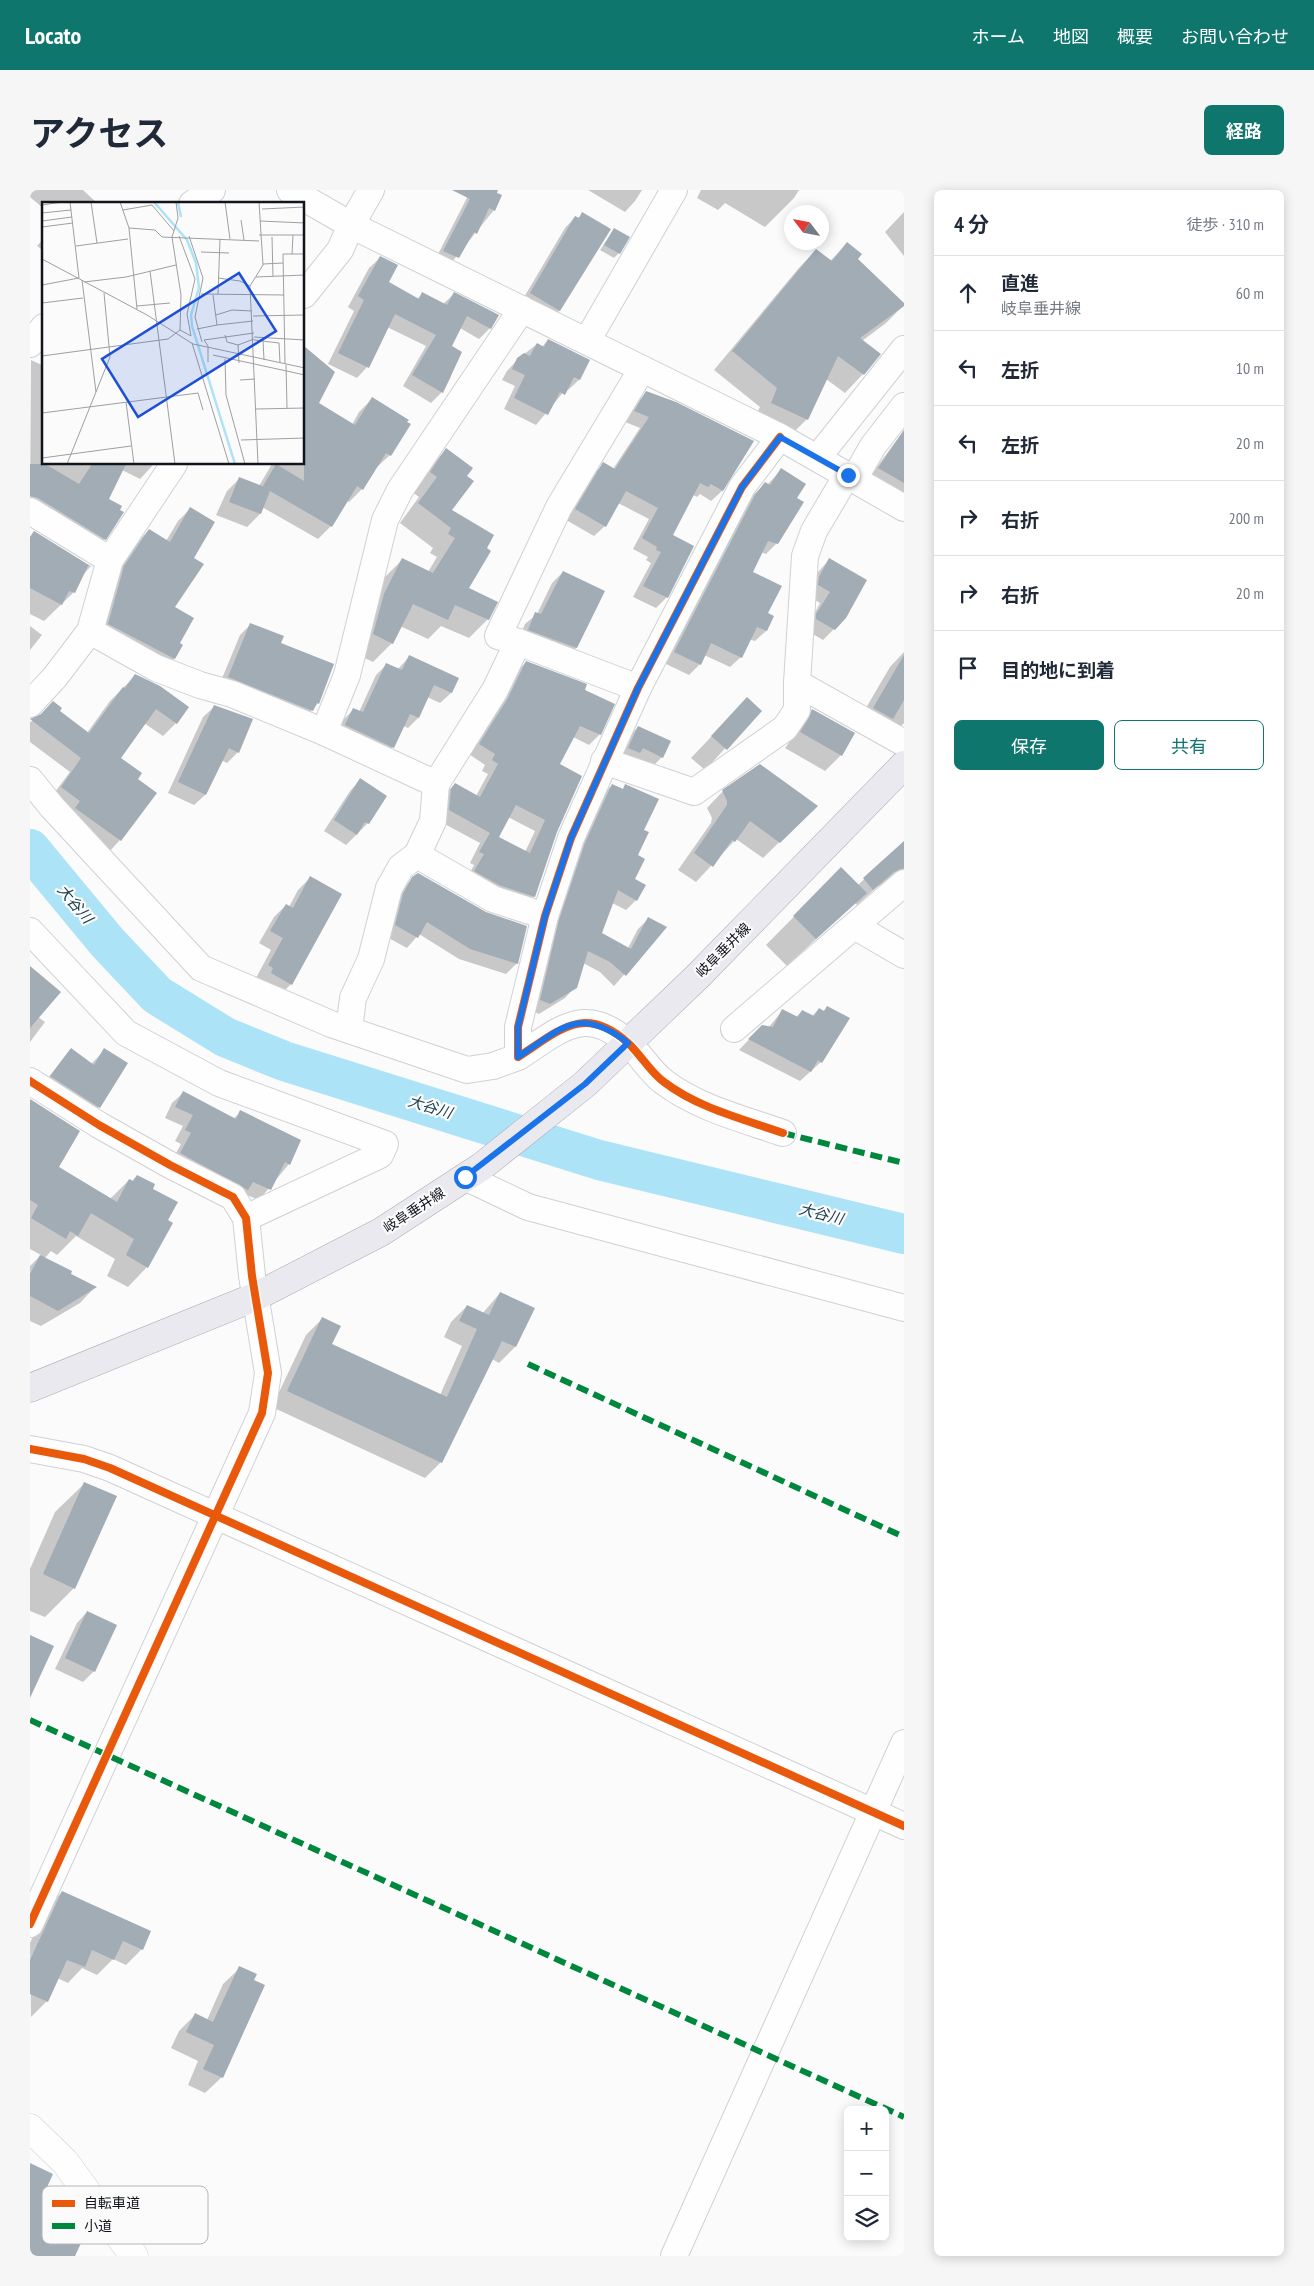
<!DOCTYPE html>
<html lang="ja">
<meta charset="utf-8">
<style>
:root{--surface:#fff;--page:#f6f6f7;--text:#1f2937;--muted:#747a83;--line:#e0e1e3;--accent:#0f766e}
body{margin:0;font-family:"PT Sans Narrow","Noto Sans JP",sans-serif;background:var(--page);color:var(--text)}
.controls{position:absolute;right:15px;bottom:15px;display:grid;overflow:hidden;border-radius:8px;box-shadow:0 2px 12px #0003}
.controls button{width:45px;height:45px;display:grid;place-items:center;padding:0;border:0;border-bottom:1px solid var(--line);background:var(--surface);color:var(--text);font:25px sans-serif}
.compass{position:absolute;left:754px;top:15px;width:45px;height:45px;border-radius:50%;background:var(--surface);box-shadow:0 2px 12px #0003;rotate:302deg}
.stop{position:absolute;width:15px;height:15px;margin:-11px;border:4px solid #1a73e8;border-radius:50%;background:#fff}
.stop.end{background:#1a73e8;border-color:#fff;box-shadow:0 1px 5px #0008}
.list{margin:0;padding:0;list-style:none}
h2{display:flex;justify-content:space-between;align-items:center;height:65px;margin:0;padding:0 20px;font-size:21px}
h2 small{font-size:16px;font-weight:400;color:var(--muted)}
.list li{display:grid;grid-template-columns:32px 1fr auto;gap:15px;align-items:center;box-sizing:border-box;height:75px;padding:0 20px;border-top:1px solid var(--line)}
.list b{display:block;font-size:19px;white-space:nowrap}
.list p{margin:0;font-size:16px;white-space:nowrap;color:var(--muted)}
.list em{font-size:16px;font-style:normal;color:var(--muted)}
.actions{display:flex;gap:10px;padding:15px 20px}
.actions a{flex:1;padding:11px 0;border:1px solid var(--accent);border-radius:8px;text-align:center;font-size:18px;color:var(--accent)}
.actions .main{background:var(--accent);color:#fff}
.icon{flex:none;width:28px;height:28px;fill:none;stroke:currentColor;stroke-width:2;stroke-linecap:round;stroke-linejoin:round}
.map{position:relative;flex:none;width:874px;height:2066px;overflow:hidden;border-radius:8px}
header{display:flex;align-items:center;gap:30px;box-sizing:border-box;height:70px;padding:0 25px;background:var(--accent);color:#fff}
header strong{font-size:24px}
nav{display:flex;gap:28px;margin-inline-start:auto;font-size:18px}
.intro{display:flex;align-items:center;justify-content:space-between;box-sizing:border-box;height:120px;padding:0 30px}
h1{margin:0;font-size:35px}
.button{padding:12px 22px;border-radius:8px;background:var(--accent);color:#fff;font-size:18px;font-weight:700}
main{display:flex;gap:30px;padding:0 30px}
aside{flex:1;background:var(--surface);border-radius:8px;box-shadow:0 2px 12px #0003}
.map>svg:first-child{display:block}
</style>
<header>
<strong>Locato</strong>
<nav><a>ホーム</a><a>地図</a><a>概要</a><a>お問い合わせ</a></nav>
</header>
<div class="intro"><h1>アクセス</h1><a class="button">経路</a></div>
<main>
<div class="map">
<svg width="874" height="2066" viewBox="0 0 874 2066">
<rect width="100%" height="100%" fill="#fbfbfb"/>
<g fill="#0003" fill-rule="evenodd">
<path d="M1,0H53L66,12L14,14V19L0,7Z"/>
<path d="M441,0H465L464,20L417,78L404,72Z"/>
<path d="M558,0H612L605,11L595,22Z"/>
<path d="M671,0H769L764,8L735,37L695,13L688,20L667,8Z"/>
<path d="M874,22V66L855,42Z"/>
<path d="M553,24L579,40L529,121L519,131L490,114L535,38L545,27L548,28Z"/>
<path d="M584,39L589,63L584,68L570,60Z"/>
<path d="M14,48V61L7,56Z"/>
<path d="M817,54L826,69L874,115L856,133L832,151L849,164L833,184L815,203L796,189L777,229L758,248L723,231L730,217L684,180L768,79L786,60L800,71Z"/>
<path d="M350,68L357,92L387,109L392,104L413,114L424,104L460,138L449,149L430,138L420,157L418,185L421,187L412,202L401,213L373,196L396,156L357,137L337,177L327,188L298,174L324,121L318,117L339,78Z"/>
<path d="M518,150L558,170L549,190L538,200L536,199L506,235L474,219L485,196L472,190L477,181L488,169L507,154L512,157Z"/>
<path d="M274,159L303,182L287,213L322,235L329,222L342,209L360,265L346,278L332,299L319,312L317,311L301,336L288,349L232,317L230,324L217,337L186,325L197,301L210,288L229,296L242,274H274Z"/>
<path d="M1,170L14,176V274H124L110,289L92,280L77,309L75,349L62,362L0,324Z"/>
<path d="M617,202L722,251L692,301L681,311L670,304L667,307L663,305L641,346L663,357L637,407L626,418L603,407L621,373L616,370L618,367L603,359L619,329L588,313L575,336L564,346L536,330L563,284L574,274L583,279L610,238L595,232L606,213Z"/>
<path d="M874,240V306L838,289Z"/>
<path d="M416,260L435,286L420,320L437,399L458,429L439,448L411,436L398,449L370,436L362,453L343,472L324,463L353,389L372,370L398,382L407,367L400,363L403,358L370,333L389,307L382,302L397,279Z"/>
<path d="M751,280L766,308L747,353L736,364L731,362L721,382L737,424L742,426L736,441L725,451L719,449L711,467L700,477L674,465L670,474L659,485L634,473L714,317L724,304L735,294L737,295Z"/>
<path d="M160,319L162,368L143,418L148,453L152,455L144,469L132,480L67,446L82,389L107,352L119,340L136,351L148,331Z"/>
<path d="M4,343L60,377L52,386L43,403L14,431L0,424V347Z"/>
<path d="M799,370L804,439L793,450L776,440L790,413L778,406V398L789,381Z"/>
<path d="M533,382L573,402L546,458L535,469L488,451L495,434L507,424L522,393Z"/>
<path d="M221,434L288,513L272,531L188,498L210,445Z"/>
<path d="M0,436L12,445L0,460Z"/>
<path d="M874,462V533L862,545L852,538L841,550L823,540L860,477Z"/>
<path d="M379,467L427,489L421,503L410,513L397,507L388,528L378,538L373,536L363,557L352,568L305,546L313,530L323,520L329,522L346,485L357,474L368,479Z"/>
<path d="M496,472L553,500L570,544L559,555L543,547L528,575L526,642L504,706L494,717L435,692L444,675L440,673L450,653L409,631L414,605L425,594L446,606L458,584L452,581L455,575L439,564L485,483ZM478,627L505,641L495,662L467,647Z"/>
<path d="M106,485L146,533L133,546L114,533L89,568L107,589L90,650L78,663L19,610L40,582L0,552V532L28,521L57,543L80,511Z"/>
<path d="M717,509L730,521L675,580L661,568Z"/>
<path d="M184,517L208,562L197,573L191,570L175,605L164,615L138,603L173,527Z"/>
<path d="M782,520L811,565L795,581L755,558L764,546L766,536Z"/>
<path d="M608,537L632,567L611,588L587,558Z"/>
<path d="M330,590L338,633L316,655L294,641L320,601Z"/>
<path d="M582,595L592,600L596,596L613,641L603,689L606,710L596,720L582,713L570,744L598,758L608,739L618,729L635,738L584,796L570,782L553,773L545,797L535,808L509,824L500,820L545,665L572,605Z"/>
<path d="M693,601L786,616L733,668L706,649L666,692L648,680L681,633L682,628L677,618Z"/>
<path d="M870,656L874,660V683L847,697L827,715L825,713L757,776L736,755L811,679L828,695Z"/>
<path d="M281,687L261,794L249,806L226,788L241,760L229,753L244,727L256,715L259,717L268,700Z"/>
<path d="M383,688L487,773L476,784L429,769L389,744L377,758L355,746L372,699Z"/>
<path d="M0,778L8,827L15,832L0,852Z"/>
<path d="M797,818L791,872L770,891L709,860L732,836L739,837L752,821L765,828L772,821L782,826L789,819L793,822Z"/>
<path d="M41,859L61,874L75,860L69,917L59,928L11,897Z"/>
<path d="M153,903L203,929L211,922L259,974L229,1010L140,974L151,954L145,951L153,936L135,928L142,913Z"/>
<path d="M0,928L27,977L80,1009L99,990L101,992L107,986L121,999L136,1030L117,1077L98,1097L77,1086L85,1069L46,1046L27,1065L21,1061L14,1069L65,1097L50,1113L11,1136L0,1131V1076L11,1065L0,1059Z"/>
<path d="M470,1103L485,1157L469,1173L462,1169L411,1272L395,1288L242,1217L276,1145L292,1129L300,1155L410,1205L432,1156L414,1147L421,1132L437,1116L452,1124Z"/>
<path d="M55,1293L44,1398L15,1427L0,1421V1379L25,1322Z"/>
<path d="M57,1422L64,1481L53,1492L25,1479L47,1433Z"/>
<path d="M32,1702L112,1759L96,1775L83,1769L67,1785L52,1778L38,1793L27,1788L17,1811L1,1827L0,1753L16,1718Z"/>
<path d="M210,1778L192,1887L175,1903L158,1895L168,1871L141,1858L149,1841L165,1825L177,1830L193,1794Z"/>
</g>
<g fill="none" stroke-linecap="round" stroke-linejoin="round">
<path stroke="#ace3f7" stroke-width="40" d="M0,659L77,752L127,805L195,847L254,871L569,970L874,1044"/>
</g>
<g fill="#a1acb4" fill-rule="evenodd">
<path d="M422,0H468L467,3L472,5L465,21L459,18L447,44L444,42L429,68L413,61L440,9Z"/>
<path d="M552,22L581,39L530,121L500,103L545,26L549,28Z"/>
<path d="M584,38L600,47L590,64L574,55Z"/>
<path d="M817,52L832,64L828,69L874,113V116L830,148L851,164L834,185L808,166L778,230L741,213L747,198L702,161L786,59L802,71Z"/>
<path d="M350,66L368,75L359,92L389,109L392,102L417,115L424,102L469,125L461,139L437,126L422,156L432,162L413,203L382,185L406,145L365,124L339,178L308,163L334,110L328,106Z"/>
<path d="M518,149L560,170L550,190L544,187L535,205L530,202L518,225L484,208L495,185L482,179L487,168L494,163L500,166L507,153L514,157Z"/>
<path d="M274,156L305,182L289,213L325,235L342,207L379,230L377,232L381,234L361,266L356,263L333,300L327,296L302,337L240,301L231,324L199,312L209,287L235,297L233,296L246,274L274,291Z"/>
<path d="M616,201L646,212L724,251L693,301L681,294L678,297L670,293L643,345L664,356L638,408L613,396L631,362L626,360L627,357L612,348L628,318L596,301L576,337L545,319L573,272L585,279L619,227L604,221Z"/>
<path d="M874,240V293L848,278Z"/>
<path d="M416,258L443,278L437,286L444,291L422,320L464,345L457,358L461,361L439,398L468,412L459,430L425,415L418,430L383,414L363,454L343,444L354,404L372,368L403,383L425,348L418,344L421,338L388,313L407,287L400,282Z"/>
<path d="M0,274H15L49,294L62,274H96L79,309L92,316L90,320L94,322L76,350L8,308L0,306Z"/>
<path d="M751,278L776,294L767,308L774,312L748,354L738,351L723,382L752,396L738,423L744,426L737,441L727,437L712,468L681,453L671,475L644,462L725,305L735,292L740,295Z"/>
<path d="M160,317L185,332L164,368L174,374L145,417L164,428L150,453L153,455L145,469L78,434L94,376L119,339L140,352Z"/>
<path d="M4,341L62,377L58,376L45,403L39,401L32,415L0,398V347Z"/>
<path d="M799,368L837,390L816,428L805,440L786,429V424L800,402L788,395L789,387Z"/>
<path d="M533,381L575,401L547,458L498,440L505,422L511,424Z"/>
<path d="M220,433L254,446L251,453L304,474L289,514L287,513L283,521L198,487Z"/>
<path d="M379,465L429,488L422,503L404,495L389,528L380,524L364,558L315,535L323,518L333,522L356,473L372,480Z"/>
<path d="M874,465V510L863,529L843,518Z"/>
<path d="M496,471L557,494L555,500L585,514L571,545L550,536L530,574L552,586L527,642L505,707L469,695L444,681L454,664L449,662L460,643L419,620L421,599L425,593L450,607L468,574L462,570L465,564L449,554L478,508ZM486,615L515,630L500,663L469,647Z"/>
<path d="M105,484L130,496L159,517L147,534L126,519L91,568L112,583L108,589L127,603L91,651L45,618L50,611L31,597L51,568L0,529L11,524L23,511L32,518L30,521L59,543L93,497L95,498Z"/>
<path d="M717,507L732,521L697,560L681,546Z"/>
<path d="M184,515L223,529L209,563L199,558L176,605L148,592Z"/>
<path d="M782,519L825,543L812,566L770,542L779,528Z"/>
<path d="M608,536L641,551L633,568L613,558L610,563L598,558Z"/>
<path d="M730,574L788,616L750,653L720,631L705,652L702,650L683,677L664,663L697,615V611L692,600Z"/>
<path d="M330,588L357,606L339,634L335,632L327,645L304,630Z"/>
<path d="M582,594L593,599L595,594L629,609L614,640L619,642L608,665L615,669L605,689L616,695L607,711L588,700L572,743L601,759L618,727L637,737L596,786L580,772L558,761L547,798L520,814L510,810L529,730L555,653Z"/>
<path d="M874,651V678L864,682L843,700L833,688Z"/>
<path d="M811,677L837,703L786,749L763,726Z"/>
<path d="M388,683L456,722L497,736L488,774L440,759L397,732L388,748L365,735L373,704L382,687Z"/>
<path d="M280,686L312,704L262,795L241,783L243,778L238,775L253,748L240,741L256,714L263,718Z"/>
<path d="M0,776L31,802L0,838Z"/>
<path d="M797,816L820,828L792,873L788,870L781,882L718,849L732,835L743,837L752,819L768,827L772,820L784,826L789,818L794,821Z"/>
<path d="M41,858L64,875L74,858L98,873L70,918L20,886Z"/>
<path d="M153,901L206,929L210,920L271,950L260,975L255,972L241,1000L223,992L218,1000L150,963L161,943L155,940L163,925L145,917Z"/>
<path d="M0,909L50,941L29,977L87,1012L99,989L103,991L107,985L125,994L123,999L148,1012L138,1030L143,1033L118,1078L96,1065L104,1049L61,1023L48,1046L40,1041L36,1049L1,1028L8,1015L0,1010Z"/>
<path d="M10,1065L42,1081L41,1084L67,1097L28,1121L0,1106V1084Z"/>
<path d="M470,1102L505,1118L486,1157L472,1151L412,1273L257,1201L292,1127L311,1136L302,1154L417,1207L447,1139L429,1131L437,1115L459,1125Z"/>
<path d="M54,1292L87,1306L45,1399L13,1384Z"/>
<path d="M57,1421L87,1435L65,1482L35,1468Z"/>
<path d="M0,1445L24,1456L0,1508Z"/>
<path d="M32,1701L121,1741L113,1760L93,1751L84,1770L62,1760L55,1777L37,1770L18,1812L0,1804V1770Z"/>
<path d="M209,1776L227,1784L224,1790L235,1795L193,1888L173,1879L184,1855L156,1842L165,1823L183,1832Z"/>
<path d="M0,1973L23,1984L13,2006L46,2020L36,2041L53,2049L45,2066H0Z"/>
</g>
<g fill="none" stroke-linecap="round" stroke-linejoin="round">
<defs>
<g id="minor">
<path d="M260,0L321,35L750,247L874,318"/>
<path d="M162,14L182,0"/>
<path d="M274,105L310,60L321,35L341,0"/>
<path d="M557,151L644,0"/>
<path d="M0,154L14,137"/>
<path d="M750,247L712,297L608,498L541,648L515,726L488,837V867C529,841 554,813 598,853C611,865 620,882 634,892C668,918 713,929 753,943"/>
<path d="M788,267L874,159"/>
<path d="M817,285L784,341L775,366L767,493L874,553"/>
<path d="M824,289L843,256L874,216"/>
<path d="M0,321L80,370"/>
<path d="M60,441L126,478L170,495L202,504L294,542L406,594L403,631L387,665L371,677L359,698L341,769L323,808L319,840"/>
<path d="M488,452L608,498"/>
<path d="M0,514L25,487L60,441L80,370L144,274"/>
<path d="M294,542L317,485L355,330L370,300L492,119"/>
<path d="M574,571L664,602L755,538L767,520V493"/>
<path d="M0,590L22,617L171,778L301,834L437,880L463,876L488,867"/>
<path d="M406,594L465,500L488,452L468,446L529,317L612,179"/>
<path d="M387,665L463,709L515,726"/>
<path d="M826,737L874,765"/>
<path d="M0,741L96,843L189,893L355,954L350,965L216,1028"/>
<path d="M704,839L874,693"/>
<path d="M0,891L69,935L140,975L203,1007L216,1028L222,1086L238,1183L232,1223L0,1734"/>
<path d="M435,987L498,1017L874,1118"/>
<path d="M0,1259L54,1269L80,1278L874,1636"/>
<path d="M644,2066L874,1553"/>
</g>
<path id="secondary" d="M0,1938L35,1972L104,2066"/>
<path id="primary" d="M0,1198L225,1107L351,1042L451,977L555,894L598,853L667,787L874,575"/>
</defs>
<use href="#minor" stroke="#cfd1d4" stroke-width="28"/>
<use href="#secondary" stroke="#cfd1d4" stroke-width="29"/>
<use href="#primary" stroke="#acacb6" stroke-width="29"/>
<use href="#minor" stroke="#fefefe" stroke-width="26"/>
<use href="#secondary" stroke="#fefefe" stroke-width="28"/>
<use href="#primary" stroke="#eae9ef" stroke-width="28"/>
<g stroke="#00873e" stroke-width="6" stroke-dasharray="12 6" stroke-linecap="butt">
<path d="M753,943L874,973"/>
<path d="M498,1174L874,1347"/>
<path d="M0,1530L874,1927"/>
</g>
<defs>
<g id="cycleway">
<path d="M750,247L712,297L608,498L541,648L515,726L488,837V867C529,841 554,813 598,853C611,865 620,882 634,892C668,918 713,929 753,943"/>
<path d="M0,891L69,935L140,975L203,1007L216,1028L222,1086L238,1183L232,1223L0,1734"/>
<path d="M0,1259L54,1269L80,1278L874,1636"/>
</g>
</defs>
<use href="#cycleway" stroke="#fbfbfb" stroke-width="11"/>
<use href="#cycleway" stroke="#e8590c" stroke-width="8"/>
</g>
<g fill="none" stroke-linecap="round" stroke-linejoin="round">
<path stroke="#1a73e8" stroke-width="6" d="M435,987L555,894L598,853C550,815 532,838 488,867V837L515,726L541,648L608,498L712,297L750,247L818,285"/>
</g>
<g text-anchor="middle" stroke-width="4.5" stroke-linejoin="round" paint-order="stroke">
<g font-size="14" fill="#11141b" stroke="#fbfbfb">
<text transform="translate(693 760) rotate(-45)" y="5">岐阜垂井線</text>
<text transform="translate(384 1020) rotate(-33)" y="5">岐阜垂井線</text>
</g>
<g font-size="15" font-style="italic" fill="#1d414d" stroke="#fbfbfb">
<text transform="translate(45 714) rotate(50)" y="5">大谷川</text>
<text transform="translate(400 917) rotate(17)" y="5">大谷川</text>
<text transform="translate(791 1024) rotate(14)" y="5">大谷川</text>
</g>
</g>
<g transform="translate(12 12)">
<rect width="262" height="262" fill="#fbfbfb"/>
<path fill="none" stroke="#ace3f7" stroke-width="2.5" d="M112,0L145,38L154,61L157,86L149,113L150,124L193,262M136,0L139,15"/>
<path fill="none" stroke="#9d9fa1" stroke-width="1" d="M49,0L55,41M78,0L87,26L95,107M183,0L188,37M0,3L20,0M220,7L263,5M81,8L110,3L132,29M0,11L29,8M199,18L202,38M0,19L30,15M218,19L263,21M0,25L31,21M87,26L113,28L120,35L217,39M217,33H263M137,34L153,77L145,112L149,134L138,128M147,34L161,76L153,115L160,140M230,35L231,74M34,44L86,37M159,50L187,51M250,52L251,33M0,57L105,113L151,142L263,166M221,62L241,61M108,69L133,262M214,75L263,73M176,76L198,79L208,84M40,78L54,190M42,80L84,75L134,63M0,83L37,76L28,0M159,92L242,93M176,92L178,37M0,101L41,96M95,104L128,101M174,113L190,108L210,109M211,114L263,113M175,123L211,119M155,127L175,123L171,93M183,133L185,140L196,143M212,135L263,138M212,138L237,141M221,138L222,158M150,141L187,262M237,141L238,161M171,153L263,173M0,154L126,137L138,128L139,93L130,35L136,16L134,0M183,157L184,193L203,262M166,160V144L162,138L212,131M197,161L196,143L212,137M243,162L241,52H263M244,163L245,206M198,178L213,177M84,200L92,262M214,207L263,206M0,211L156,191L161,208M199,238L263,236M0,256L89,244M25,262L68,155L62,91M216,262L208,84L221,63L217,0"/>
<path fill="#1d4ed8" fill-opacity="0.15" stroke="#1d4ed8" stroke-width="2.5" d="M197,71L234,129L96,215L60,157Z"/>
<rect width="262" height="262" fill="none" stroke="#11141b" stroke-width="2.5"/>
</g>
<rect x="12" y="1996" width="166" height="58" rx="8" fill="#fbfbfb" stroke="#b5b6b8" stroke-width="1"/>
<rect x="22" y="2010" width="23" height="7" fill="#e8590c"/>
<rect x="22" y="2033" width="23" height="6" fill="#00873e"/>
<g font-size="14" fill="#11141b">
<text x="54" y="2018">自転車道</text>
<text x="54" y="2041">小道</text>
</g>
</svg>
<div class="controls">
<button>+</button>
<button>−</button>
<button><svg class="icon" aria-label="layers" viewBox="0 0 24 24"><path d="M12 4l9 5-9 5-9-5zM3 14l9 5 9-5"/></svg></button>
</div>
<svg class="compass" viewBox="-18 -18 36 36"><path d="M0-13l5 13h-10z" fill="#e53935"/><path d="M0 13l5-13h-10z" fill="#747a83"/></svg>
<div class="stop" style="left:435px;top:987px"></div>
<div class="stop end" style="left:818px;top:285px"></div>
</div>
<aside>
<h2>4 分<small>徒歩 · 310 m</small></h2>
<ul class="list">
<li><svg class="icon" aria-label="ahead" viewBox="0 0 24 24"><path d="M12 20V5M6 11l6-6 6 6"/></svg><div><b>直進</b><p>岐阜垂井線</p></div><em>60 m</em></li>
<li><svg class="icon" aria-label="left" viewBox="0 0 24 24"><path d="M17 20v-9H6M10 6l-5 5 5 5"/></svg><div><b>左折</b></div><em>10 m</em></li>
<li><svg class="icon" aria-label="left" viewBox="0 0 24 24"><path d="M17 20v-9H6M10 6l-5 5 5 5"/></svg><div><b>左折</b></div><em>20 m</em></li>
<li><svg class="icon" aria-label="right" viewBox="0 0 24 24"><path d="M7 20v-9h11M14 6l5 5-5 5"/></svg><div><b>右折</b></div><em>200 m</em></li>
<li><svg class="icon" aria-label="right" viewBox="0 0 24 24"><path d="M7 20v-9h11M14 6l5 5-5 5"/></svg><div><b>右折</b></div><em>20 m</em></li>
<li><svg class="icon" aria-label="arrive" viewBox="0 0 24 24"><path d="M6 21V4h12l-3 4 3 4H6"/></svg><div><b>目的地に到着</b></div></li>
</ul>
<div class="actions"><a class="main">保存</a><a>共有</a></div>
</aside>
</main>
